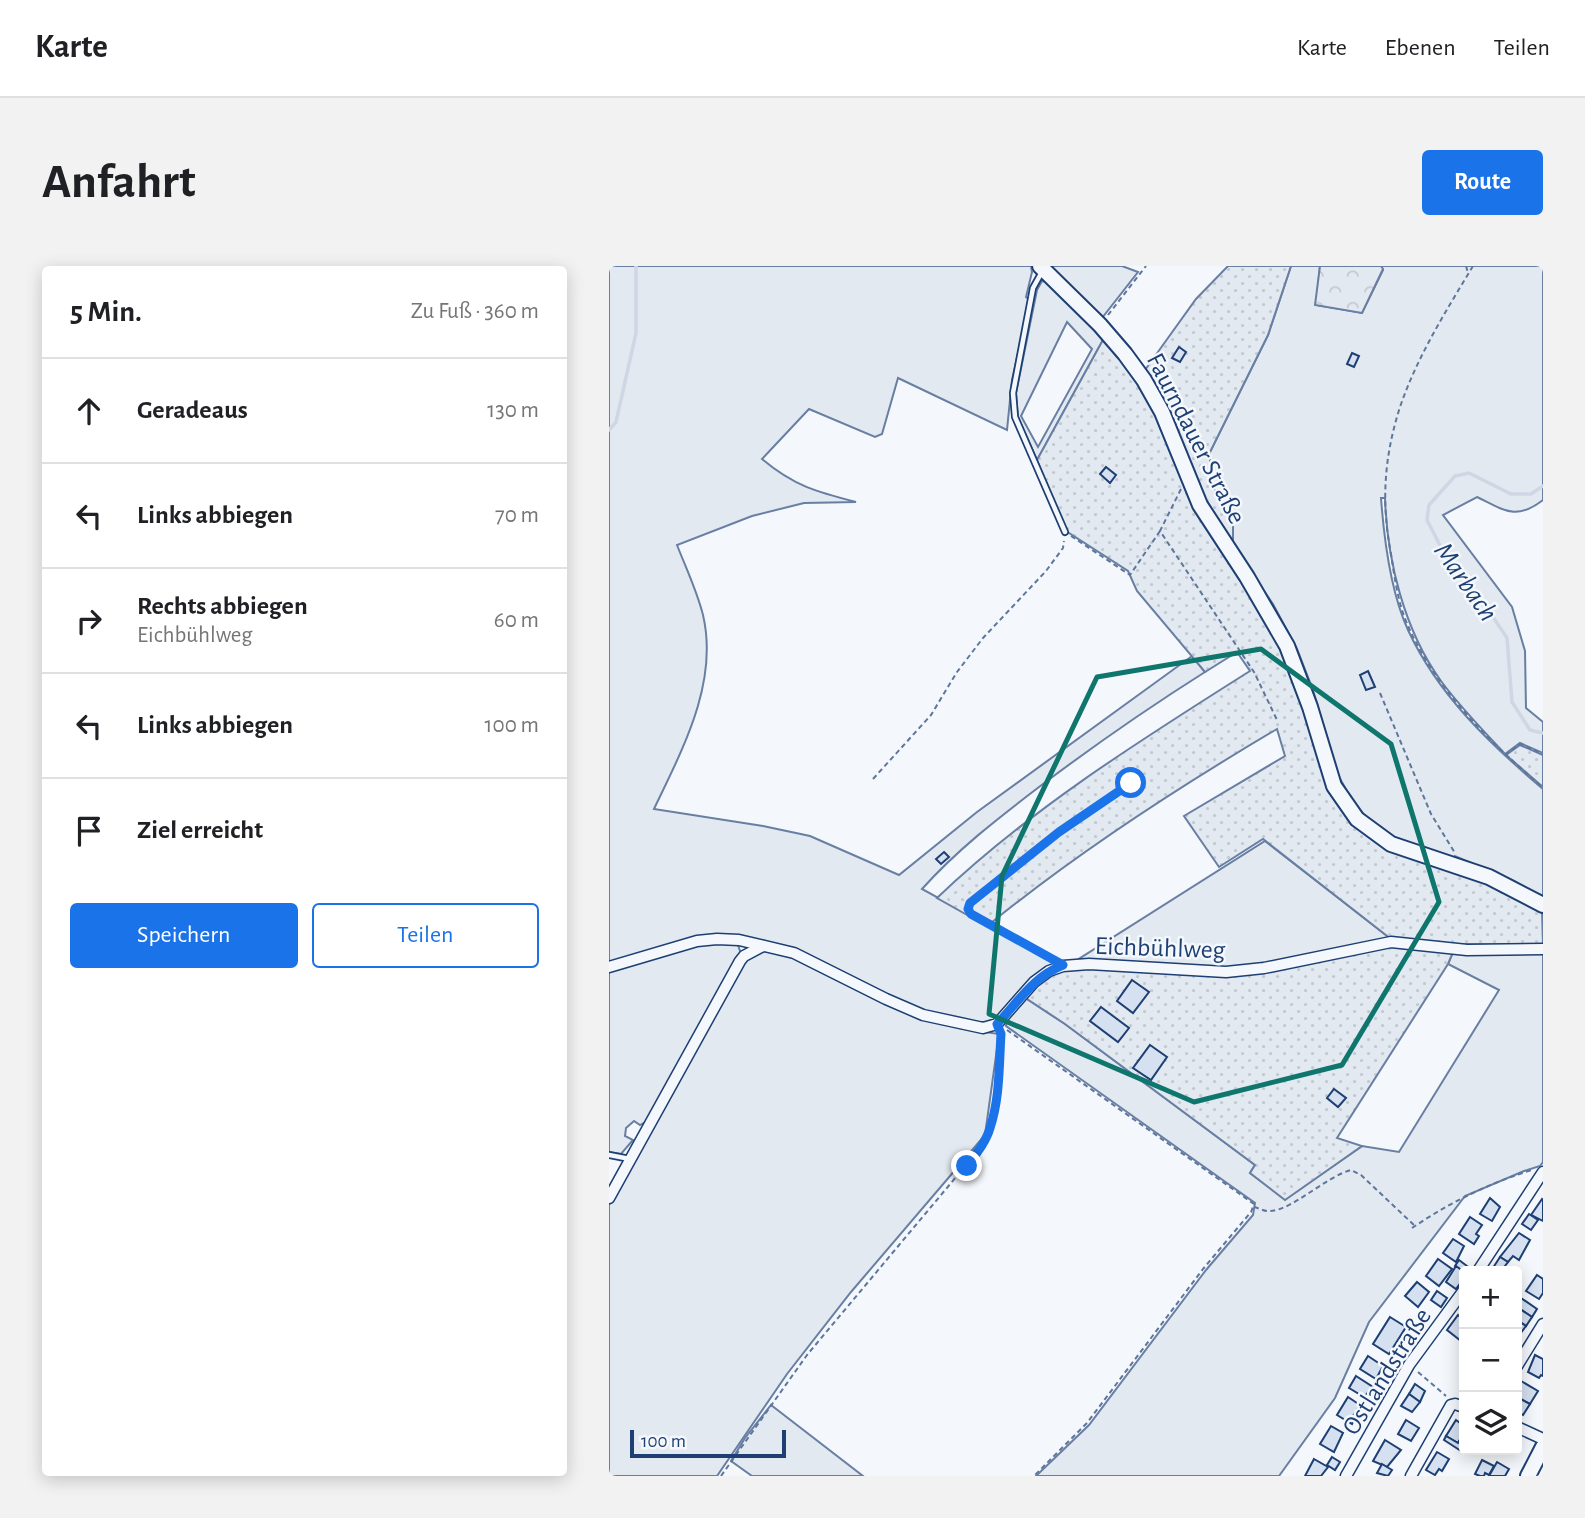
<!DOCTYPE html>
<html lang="de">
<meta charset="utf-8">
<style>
:root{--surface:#fff;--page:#f2f2f2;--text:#202124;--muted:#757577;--line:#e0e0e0;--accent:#1a73e8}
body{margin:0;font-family:"Alegreya Sans",sans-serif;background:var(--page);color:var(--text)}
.controls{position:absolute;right:21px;bottom:21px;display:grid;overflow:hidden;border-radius:7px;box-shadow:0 4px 18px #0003}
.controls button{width:63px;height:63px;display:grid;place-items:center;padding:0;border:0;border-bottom:2px solid var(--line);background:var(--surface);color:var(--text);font:35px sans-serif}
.scale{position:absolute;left:21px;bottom:18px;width:156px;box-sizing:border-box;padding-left:7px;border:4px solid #1d3f73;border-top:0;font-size:19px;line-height:24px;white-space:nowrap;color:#1d3f73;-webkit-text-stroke:5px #f4f7fb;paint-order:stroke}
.stop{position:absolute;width:21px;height:21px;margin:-16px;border:5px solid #1a73e8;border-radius:50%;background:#fff}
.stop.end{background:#1a73e8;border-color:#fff;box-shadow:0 2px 7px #0008}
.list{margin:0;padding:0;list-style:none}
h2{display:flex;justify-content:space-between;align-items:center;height:91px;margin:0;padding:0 28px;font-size:30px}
h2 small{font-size:23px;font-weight:400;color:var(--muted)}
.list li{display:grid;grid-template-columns:46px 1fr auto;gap:21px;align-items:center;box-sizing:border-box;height:105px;padding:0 28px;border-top:2px solid var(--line)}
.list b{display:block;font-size:26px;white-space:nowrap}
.list p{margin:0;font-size:23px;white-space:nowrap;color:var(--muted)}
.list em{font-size:23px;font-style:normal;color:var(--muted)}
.actions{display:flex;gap:14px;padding:21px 28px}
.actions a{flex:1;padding:16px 0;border:2px solid var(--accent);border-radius:7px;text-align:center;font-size:24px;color:var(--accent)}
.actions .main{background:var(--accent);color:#fff}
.icon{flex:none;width:38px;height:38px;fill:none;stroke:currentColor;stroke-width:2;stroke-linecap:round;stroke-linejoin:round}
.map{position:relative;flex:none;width:934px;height:1210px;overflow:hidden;border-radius:7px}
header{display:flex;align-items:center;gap:42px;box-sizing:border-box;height:98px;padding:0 35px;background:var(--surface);border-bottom:2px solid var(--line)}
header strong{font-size:33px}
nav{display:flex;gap:38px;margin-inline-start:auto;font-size:24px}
.intro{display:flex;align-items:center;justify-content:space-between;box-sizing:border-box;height:168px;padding:0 42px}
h1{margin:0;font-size:49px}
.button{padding:18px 32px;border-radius:7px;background:var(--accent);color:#fff;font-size:24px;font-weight:700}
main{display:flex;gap:42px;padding:0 42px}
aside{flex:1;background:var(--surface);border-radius:7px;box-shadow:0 4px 18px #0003}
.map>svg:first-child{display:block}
</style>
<header>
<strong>Karte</strong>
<nav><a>Karte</a><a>Ebenen</a><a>Teilen</a></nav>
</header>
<div class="intro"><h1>Anfahrt</h1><a class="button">Route</a></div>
<main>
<aside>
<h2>5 Min.<small>Zu Fuß · 360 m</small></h2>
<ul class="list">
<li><svg class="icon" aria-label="ahead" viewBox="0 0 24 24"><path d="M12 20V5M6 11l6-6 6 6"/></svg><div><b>Geradeaus</b></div><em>130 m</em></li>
<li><svg class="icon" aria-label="left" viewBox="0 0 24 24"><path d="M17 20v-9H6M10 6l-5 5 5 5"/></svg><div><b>Links abbiegen</b></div><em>70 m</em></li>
<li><svg class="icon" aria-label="right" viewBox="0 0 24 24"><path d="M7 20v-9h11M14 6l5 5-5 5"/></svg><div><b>Rechts abbiegen</b><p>Eichbühlweg</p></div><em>60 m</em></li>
<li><svg class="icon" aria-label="left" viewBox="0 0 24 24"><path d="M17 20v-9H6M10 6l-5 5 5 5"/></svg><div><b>Links abbiegen</b></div><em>100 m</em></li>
<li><svg class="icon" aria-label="arrive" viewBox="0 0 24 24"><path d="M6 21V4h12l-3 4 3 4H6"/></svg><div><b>Ziel erreicht</b></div></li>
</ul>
<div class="actions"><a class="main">Speichern</a><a>Teilen</a></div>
</aside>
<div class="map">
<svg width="934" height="1210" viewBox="0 0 934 1210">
<defs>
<pattern id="forest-crowns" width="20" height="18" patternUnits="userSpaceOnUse" patternTransform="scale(1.75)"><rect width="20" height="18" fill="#e3e9f0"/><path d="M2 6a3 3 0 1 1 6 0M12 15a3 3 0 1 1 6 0" fill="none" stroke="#c2c9d1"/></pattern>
<pattern id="garden-dots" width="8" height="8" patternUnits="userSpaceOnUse" patternTransform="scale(1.75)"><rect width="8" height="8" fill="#e3e9f0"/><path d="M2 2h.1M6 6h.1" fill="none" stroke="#c2c9d1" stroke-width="1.8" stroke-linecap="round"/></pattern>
</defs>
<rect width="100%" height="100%" fill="#f4f7fb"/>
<g fill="#e3e9f0" stroke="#687fa3" stroke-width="2" fill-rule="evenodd">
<path d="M0,0H422L423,6L417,31L421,34L403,114L398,164L289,112L273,168L266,171L200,143L153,193C185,220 208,226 247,236L195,237L143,250L68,279C77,302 88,325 94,349C110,417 73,484 45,543L154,560L201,570L290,609L368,546L583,390L596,406C539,442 483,481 430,521C388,553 348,584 313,623L449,698L387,754L373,758L315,746L233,707L115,669L0,698Z"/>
<path d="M441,0H513L529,6L493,52Z"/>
<path d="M682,0H711L707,39L753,47L774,4L772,0H934V234C907,255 895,244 868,231L834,249L903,341L916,385L917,442L934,456V487L911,477L896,488C874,464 851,441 832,415C795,364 778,294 776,232H772C775,273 782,327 799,364C829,429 881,478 934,523V632L905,615L846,590L845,593L780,569L759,553L745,538L729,509L704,424L688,383L664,338L624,281L601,216V186L659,69Z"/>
<path d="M433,15L439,16L495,72L428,194L409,151L407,127L428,24ZM458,56L483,83L429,181L412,150Z"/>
<path d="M656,575L782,673L656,698L617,703L465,696Z"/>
<path d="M103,676L129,679L132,688L40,854L31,859L25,855L17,862L16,870L24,874L12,888L0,886V704Z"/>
<path d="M154,683L177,687L313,752L350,762L390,768L376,869L242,1026L178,1108L108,1210H0V939L136,694Z"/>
<path d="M844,686H934V896L931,900L915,905L856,930L760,1056L726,1132L670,1210H427L480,1159L597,1004L644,949L646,937L397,760L399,751L415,731L456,758L646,899L641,907L676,933L753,880L790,886L890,724L839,698Z"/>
<path d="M162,1139L254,1210H143L122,1195L136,1172Z"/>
</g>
<path fill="url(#forest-crowns)" stroke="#687fa3" stroke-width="2" d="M711,0H772L774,3L753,47L706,39Z"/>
<g fill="url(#garden-dots)" stroke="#687fa3" stroke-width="2">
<path d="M619,0H682L659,69L601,186V216L624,253V281C587,227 563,163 536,104L587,33Z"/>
<path d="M495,72L537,128L677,392L695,441L714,507L755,566L764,574L781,583L872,613L933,645L934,679L848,678L782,673L654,573L610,601L575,550L676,490L668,463C568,522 472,584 382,657L357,643L360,650L328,632C421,543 532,474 641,405L628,386L596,406L528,325L519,305L457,265L428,194Z"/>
<path d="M911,479L934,489V521L897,489Z"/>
<path d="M781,680L844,686L839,698L728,872L753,880L676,934L641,907L646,899L456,758L415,731L427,717L453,703L480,701L616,709Z"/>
</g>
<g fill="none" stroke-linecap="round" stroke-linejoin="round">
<g stroke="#cfd7e4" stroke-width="3.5">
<path d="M0,164L7,156L27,67V0"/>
<path d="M934,220L922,228H902L860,207L846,210L820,239L818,254L839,295L880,345L898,372L903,436L921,464L934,467"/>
</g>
</g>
<g fill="#d5e0f0" stroke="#1d3f73" stroke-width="2">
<path d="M570,81L577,86L571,96L563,92Z"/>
<path d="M743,87L750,90L745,101L738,98Z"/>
<path d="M497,201L507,209L501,217L491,208Z"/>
<path d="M759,405L766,421L757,424L751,409Z"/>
<path d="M335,586L340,591L332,598L327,593Z"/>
<path d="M523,714L540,726L524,747L508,735Z"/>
<path d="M492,741L520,762L509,776L481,755Z"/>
<path d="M541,779L558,791L542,814L524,802Z"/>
<path d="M725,823L737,832L729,841L718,832Z"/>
<path d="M881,932L891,941L883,955L871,948Z"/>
<path d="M933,933L934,934V955L922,949Z"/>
<path d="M920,948L929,954L922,964L913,958Z"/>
<path d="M861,951L873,959L867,968L870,970L865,978L850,968Z"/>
<path d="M910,967L921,974L910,994L904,990L899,996L891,991Z"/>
<path d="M844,973L855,980L847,996L834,987Z"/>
<path d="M891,991L899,996L896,1000L901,1004L882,1005Z"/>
<path d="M829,993L843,1003L830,1020L817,1010Z"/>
<path d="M850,994L862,1003L860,1005L855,1006L846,1000Z"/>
<path d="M847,1000L855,1006V1012L847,1023L837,1016Z"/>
<path d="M928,1009L934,1013V1027L930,1033L917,1025Z"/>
<path d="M808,1016L820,1026L809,1041L796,1030Z"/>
<path d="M828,1025L838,1032L832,1041L822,1034Z"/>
<path d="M912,1032L928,1043L923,1051L908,1041Z"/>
<path d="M908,1041L923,1051L917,1060L908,1054Z"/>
<path d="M849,1049L855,1054V1070L852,1075L838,1064Z"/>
<path d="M781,1051L797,1061L780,1088L764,1078Z"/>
<path d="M908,1054L917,1060L911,1068L908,1066Z"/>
<path d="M926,1089L934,1093V1110L932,1109L930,1112L919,1106Z"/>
<path d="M759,1090L774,1100L767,1113L751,1103Z"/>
<path d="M747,1110L764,1121L755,1131L740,1122Z"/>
<path d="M912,1115L929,1125L921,1138L908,1131V1122Z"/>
<path d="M806,1118L816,1125L811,1136L800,1128Z"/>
<path d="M800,1128L811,1136L803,1146L792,1140Z"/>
<path d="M739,1131L751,1139L743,1158L728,1149Z"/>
<path d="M908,1131L921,1138L914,1149L908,1146Z"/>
<path d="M751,1139L759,1143L752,1155L744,1150Z"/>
<path d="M797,1154L810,1162L802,1175L789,1168Z"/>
<path d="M847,1154L855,1160V1167L849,1177L837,1170Z"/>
<path d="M722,1160L734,1167L725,1186L711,1178Z"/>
<path d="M837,1170L849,1177L853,1170L855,1172V1181L852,1185L835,1174Z"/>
<path d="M776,1174L792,1184L778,1201L764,1195Z"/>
<path d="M828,1186L840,1193L833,1205L830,1203L826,1209L817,1204Z"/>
<path d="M723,1191L731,1196L726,1204L718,1199Z"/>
<path d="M705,1193L719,1201L712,1210H696Z"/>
<path d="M873,1194L885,1200L880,1209L876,1207L875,1210H871L866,1208Z"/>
<path d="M888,1196L900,1203L896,1210H880Z"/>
<path d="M773,1198L783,1204L779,1210L768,1207Z"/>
</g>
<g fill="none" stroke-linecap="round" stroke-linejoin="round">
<defs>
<g id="lane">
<path d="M434,4L424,22L404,127L406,151L456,266"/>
<path d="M0,889L21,893"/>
</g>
<g id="street">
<path d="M0,701L88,675L108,673L130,674L185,687L277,733L314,749L374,762L388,758L425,716L440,705L454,700L480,698L617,706L655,702L782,676L858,684L934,683"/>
<path d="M0,932L131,695L135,690L154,680"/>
<path d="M869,1005L934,906"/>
<path d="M908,1100L934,1058"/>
<path d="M908,1161L934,1173"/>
<path d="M737,1210L800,1099L855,1024"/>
<path d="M802,1210L842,1139L846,1138L855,1141"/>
</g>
<g id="secondary">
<path d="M431,0L491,59L516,88L535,114L553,146L591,239L638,311L678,380L701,441L725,520L748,553L782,578L880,611L934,639"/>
<path d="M919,1210L934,1181"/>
</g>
</defs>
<use href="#lane" stroke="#1d3f73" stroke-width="8"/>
<use href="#street" stroke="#1d3f73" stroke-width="13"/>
<use href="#secondary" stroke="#1d3f73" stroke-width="18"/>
<g stroke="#5e769c" stroke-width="2" stroke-dasharray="5 3.5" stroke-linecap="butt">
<path d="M857,0L859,7"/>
<path d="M864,0C837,45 808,91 791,141C775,191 772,237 782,288C785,308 788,330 795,350C822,420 879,474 934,522"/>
<path d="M499,49L537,0"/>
<path d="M572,223L551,265L645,406L669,456"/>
<path d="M462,270L521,309L551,265"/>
<path d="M771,427L822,548L846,587"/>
<path d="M896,489L911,478L934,488"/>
<path d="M264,513L322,449L348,406L374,372L437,305L454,282L455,275"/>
<path d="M444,694L362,648L359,643L361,637L450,566L522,517"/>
<path d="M398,764L645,938L642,946L594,1003L478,1157L425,1210"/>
<path d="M645,941C650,942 656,946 661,945C684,944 716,911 742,904L752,909L806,960"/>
<path d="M803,962C840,937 880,917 923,904"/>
<path d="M809,1106L837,1130"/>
<path d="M112,1210L198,1089L373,880C386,853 395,796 391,766"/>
</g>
<use href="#lane" stroke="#f4f7fb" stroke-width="4.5"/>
<use href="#street" stroke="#f4f7fb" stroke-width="10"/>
<use href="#secondary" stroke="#f4f7fb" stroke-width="14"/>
</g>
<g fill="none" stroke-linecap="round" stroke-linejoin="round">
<path stroke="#1a73e8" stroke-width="9" d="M358,900C367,888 377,876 381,862C391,832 390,799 392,768L388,758C410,735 424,711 454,699L362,648L359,643L361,637L450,566L522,517"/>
</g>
<path fill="none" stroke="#0f766e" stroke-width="5" stroke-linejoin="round" d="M652,383L782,478L830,636L733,799L585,836L380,748L393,610L488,411Z"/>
<g text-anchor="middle" stroke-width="5" stroke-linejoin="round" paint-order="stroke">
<g font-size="26" fill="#1d3f73" stroke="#f4f7fb">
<text transform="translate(588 172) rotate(63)" y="9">Faurndauer Straße</text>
<text transform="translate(551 681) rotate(2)" y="9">Eichbühlweg</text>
<text transform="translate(777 1105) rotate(-58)" y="9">Ostlandstraße</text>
</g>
<g font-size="28" font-style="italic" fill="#1d3f73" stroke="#f4f7fb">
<text transform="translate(858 315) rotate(55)" y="10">Marbach</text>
</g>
</g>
</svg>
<div class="controls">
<button>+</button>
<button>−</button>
<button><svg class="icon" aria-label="layers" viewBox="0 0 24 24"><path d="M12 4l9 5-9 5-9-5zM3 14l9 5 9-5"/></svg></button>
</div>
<div class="scale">100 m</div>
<div class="stop" style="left:522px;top:517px"></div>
<div class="stop end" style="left:358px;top:900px"></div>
</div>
</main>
